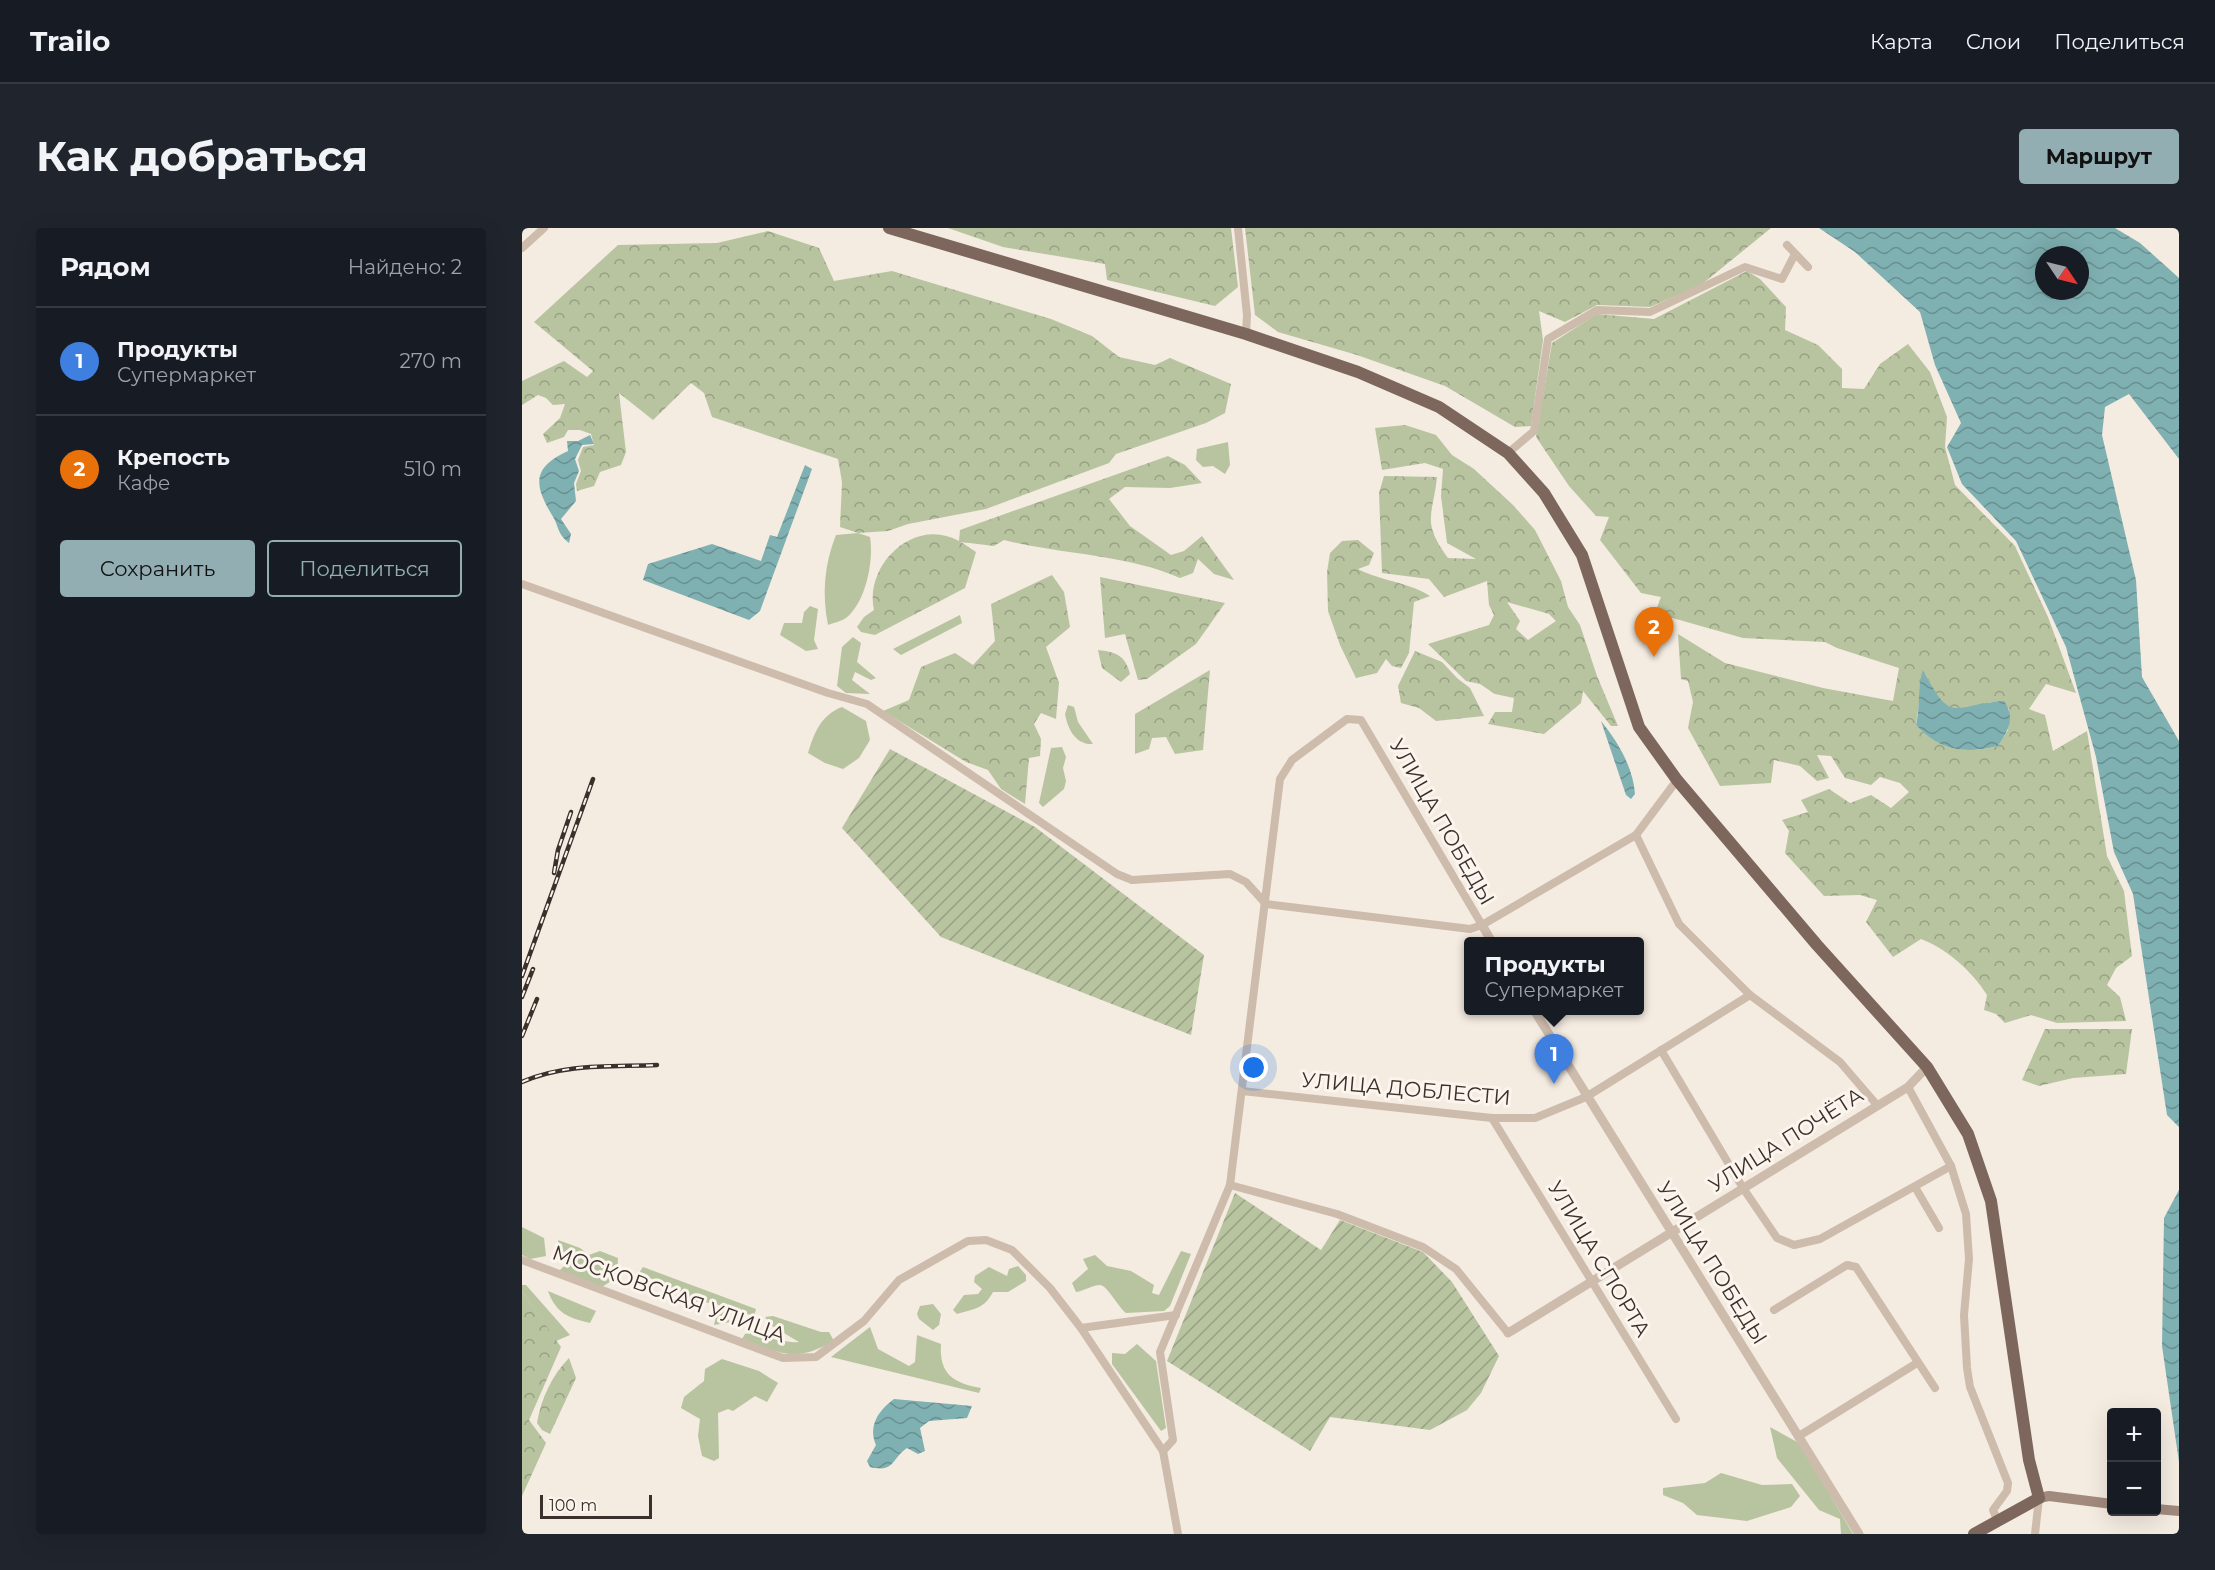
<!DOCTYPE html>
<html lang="ru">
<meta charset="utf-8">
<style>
:root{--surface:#171b24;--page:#20242c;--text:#f1f3f6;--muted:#9ea1a6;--line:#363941;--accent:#92aeb2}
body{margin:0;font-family:Montserrat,sans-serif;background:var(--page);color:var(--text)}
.controls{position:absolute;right:18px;bottom:18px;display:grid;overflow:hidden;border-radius:6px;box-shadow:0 6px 24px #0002}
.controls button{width:54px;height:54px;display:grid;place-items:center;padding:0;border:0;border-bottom:2px solid var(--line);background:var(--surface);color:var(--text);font:30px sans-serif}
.compass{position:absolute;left:1513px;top:18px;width:54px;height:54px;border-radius:50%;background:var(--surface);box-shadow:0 6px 24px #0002;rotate:125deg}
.scale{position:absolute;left:18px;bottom:15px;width:112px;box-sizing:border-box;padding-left:6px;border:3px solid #3b302b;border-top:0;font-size:16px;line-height:21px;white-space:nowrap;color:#3b302b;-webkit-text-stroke:4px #fbf5ee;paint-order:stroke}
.you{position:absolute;left:732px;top:840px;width:21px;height:21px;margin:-15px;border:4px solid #fff;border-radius:50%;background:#1a73e8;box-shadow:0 0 0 9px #1a73e833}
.badge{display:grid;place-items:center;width:39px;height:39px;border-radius:50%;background:var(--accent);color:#fff;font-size:20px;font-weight:700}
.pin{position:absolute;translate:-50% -50px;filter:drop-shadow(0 2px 3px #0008)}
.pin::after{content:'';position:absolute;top:32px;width:21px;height:18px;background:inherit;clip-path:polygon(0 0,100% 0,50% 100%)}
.popup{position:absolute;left:942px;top:709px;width:180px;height:78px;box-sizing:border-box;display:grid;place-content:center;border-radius:6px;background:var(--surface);filter:drop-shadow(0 2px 4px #0005);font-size:20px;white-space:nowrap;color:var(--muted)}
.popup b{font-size:22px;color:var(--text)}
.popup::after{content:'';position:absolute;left:50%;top:100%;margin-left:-12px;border:12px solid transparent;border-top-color:var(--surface)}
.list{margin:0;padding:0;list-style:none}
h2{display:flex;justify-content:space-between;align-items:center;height:78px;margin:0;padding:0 24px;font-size:26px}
h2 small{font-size:20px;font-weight:400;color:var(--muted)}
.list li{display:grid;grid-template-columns:39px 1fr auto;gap:18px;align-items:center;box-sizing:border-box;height:108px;padding:0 24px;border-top:2px solid var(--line)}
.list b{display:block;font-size:22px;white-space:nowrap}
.list p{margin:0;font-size:20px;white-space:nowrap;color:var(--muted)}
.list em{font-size:20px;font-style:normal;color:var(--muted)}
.actions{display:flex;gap:12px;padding:18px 24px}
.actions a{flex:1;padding:14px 0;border:2px solid var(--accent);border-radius:6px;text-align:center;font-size:21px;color:var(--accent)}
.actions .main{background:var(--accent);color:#111}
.map{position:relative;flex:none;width:1657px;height:1306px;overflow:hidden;border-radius:6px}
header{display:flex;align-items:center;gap:36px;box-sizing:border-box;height:84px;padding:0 30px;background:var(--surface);border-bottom:2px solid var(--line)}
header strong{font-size:28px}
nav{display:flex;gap:33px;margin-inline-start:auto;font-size:21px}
.intro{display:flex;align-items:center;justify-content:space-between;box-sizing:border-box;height:144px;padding:0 36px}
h1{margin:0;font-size:42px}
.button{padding:15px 27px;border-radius:6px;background:var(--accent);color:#111;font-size:21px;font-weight:700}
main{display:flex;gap:36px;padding:0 36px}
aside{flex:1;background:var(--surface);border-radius:6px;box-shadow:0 6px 24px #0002}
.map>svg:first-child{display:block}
</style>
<header>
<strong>Trailo</strong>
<nav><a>Карта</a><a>Слои</a><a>Поделиться</a></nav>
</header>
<div class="intro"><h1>Как добраться</h1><a class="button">Маршрут</a></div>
<main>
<aside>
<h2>Рядом<small>Найдено: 2</small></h2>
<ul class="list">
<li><span class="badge" style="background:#3f7fe0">1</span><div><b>Продукты</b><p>Супермаркет</p></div><em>270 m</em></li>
<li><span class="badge" style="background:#e8710a">2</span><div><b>Крепость</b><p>Кафе</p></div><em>510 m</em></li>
</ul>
<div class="actions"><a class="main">Сохранить</a><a>Поделиться</a></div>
</aside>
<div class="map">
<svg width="1657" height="1306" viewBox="0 0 1657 1306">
<defs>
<pattern id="forest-crowns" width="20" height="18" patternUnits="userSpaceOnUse" patternTransform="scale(1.5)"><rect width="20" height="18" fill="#b8c4a0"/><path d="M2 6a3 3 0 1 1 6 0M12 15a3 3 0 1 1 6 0" fill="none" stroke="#97a083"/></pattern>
<pattern id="garden-furrows" width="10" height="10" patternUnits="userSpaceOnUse" patternTransform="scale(1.5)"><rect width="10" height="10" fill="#b8c4a0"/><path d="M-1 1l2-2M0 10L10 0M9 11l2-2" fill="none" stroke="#97a083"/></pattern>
<pattern id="water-waves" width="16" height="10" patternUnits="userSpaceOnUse" patternTransform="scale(1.5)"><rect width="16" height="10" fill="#7fb0b2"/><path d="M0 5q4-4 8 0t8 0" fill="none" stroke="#699091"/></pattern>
</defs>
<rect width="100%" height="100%" fill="#f4ebe1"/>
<g fill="#b8c4a0">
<path d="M706,214L708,237L703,246L691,238L681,239L674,232L675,221Z"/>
<path d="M336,305L348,309C352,332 344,374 324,390C320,393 311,395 306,397C300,366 302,337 314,307Z"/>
<path d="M288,378L296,381L292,412L296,421L284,423L258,407L262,395H280L282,384Z"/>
<path d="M438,387L440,395L379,427L371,421Z"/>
<path d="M331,409L339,415L335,434L354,450L349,452L333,444L330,452L348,466L324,465L315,458L320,419Z"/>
<path d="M546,477L552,479L556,494L571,516C554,517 546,502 543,486Z"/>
<path d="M320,479L344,493L348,512L337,530L321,541L303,535L286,525C292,505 299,487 320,479Z"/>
<path d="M540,519L544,529L541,540L544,553L542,561L521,579L517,575L529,520Z"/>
<path d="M0,999L22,1010L24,1028L8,1031L0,1027Z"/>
<path d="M36,1012L58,1020L67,1027L78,1023L96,1030L95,1049L80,1059L37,1043L49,1031L38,1022Z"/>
<path d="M659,1023L669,1026L648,1078L642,1083L604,1085C596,1079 585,1057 578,1057C570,1057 562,1063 554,1064L550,1055L566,1041L561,1031L573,1027L585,1038L609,1043L632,1057L630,1065L637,1067Z"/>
<path d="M496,1038L504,1047V1053L486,1064H471C462,1081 452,1081 435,1086L431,1082L442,1067L456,1066L460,1061L452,1054L453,1048L467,1039L485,1048L487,1041Z"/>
<path d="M121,1039L234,1081L232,1089L209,1078L202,1088L209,1094L192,1097L197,1077C186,1073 178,1075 167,1072L166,1067L117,1045Z"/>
<path d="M0,1057H4L48,1107L34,1113L0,1063Z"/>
<path d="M26,1063L74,1083L68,1095C46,1090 34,1085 26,1063Z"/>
<path d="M411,1076L419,1086L417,1097L411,1102L397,1091L395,1086L398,1078Z"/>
<path d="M251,1088L299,1104H307L312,1113C272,1135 261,1126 220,1111L223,1106C253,1099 253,1117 277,1114L250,1098L243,1089Z"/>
<path d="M348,1099L356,1121L387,1138L393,1134L395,1107L419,1116C417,1146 431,1155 459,1160L457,1165L309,1129Z"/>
<path d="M615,1116L634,1133L644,1200L639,1203L590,1136V1125L603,1126Z"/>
<path d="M200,1131L237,1143L256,1155L245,1174L233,1168L211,1183L206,1181L196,1185L197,1230L192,1233L180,1228L176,1208L178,1191L159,1180L162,1169L182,1153L183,1141Z"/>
<path d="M1248,1199L1277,1215L1331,1306H1319L1318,1291L1297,1282L1255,1230Z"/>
<path d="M1199,1245L1240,1257L1270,1256L1278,1268L1269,1279L1225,1293L1175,1287L1161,1275L1141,1267V1260L1183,1255Z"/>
</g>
<g fill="url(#forest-crowns)" fill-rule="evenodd">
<path d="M426,0H709L716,59L693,78L585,52L583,36L481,19Z"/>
<path d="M723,0H1249L1179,57L1128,79L1075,77L1043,94L1017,83L1021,112L1009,198L993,199L923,158L835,127L756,104L733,87Z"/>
<path d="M246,3L297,20L312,53L370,43L529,91L570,108L597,129L633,137L648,130L709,156L703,185L684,195L594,226L587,235L464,281L386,296L366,303L336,305L318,299L320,254L316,231L190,189L182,165L169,155L131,192L97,165L104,224L99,237L78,244L72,258L55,263L54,256L59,243L56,232L61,219L72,217L69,206L58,202H46L42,209L25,215L21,206L38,190L43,176L31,177L24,170L16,167L0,177V153L42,133L65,149L71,143L12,94L96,17L195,15Z"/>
<path d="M1225,43L1238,51L1264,79L1263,102L1296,117L1320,141V160L1342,161L1358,136L1386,116L1408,144L1425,189L1423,219L1433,257L1493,318L1526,389L1554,465L1524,456L1507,481L1523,487L1531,523L1565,503L1585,628L1602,663L1610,728L1594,740L1585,757L1598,769L1604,793L1535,795L1509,787L1483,795L1474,786L1462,782L1465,767C1450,743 1425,721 1399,711L1371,729L1344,694L1355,672L1338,667L1302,668L1263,625L1267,603L1260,592L1286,584L1279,572L1307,561L1328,575L1349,567L1369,580L1387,564L1378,555L1358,549L1349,557L1323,550L1309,528L1295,527L1307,550L1295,553L1278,538L1252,532L1249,555L1198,558L1166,500L1171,474L1166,453L1159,451L1156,406L1203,435L1301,460L1371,473L1377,440L1315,420L1303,414L1221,410L1133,385L1139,369L1119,365L1078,312L1087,289L1074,288L1047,258L1014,209L1030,115L1075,86L1132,91ZM1401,443L1413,464L1425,479L1438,482L1469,474L1487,481L1486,502L1476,518C1443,526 1418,523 1394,497Z"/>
<path d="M883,197L914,207L930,227L952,241L991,277L1013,302L1039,353L1046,379L1058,397L1075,448L1096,498H1089L1061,463L1059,475L1022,506L966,496L973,484H990L992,470L973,466L958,456L944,453L906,416L967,397L972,387L967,377L965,353L922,369L907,351L860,345L857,265L862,248L915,249C911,288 899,293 926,330L954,331L925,315L919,268L921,241L903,235L860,242L853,200ZM985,374L1027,386L1034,393L1006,412L994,401L998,393Z"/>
<path d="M646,228L663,237L680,255L648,260L603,259L587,271L608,298L649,327L662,323L680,308L712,352L692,346L676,331L671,345L658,350C603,326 540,327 482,312L472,318L439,314L454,324L443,360L353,407L339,404L335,399L342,389L352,382C342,337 392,288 437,313L438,302Z"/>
<path d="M836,312L852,325L847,337L836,341C859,353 886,354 908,368L892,374L887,425L879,440L870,438L864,431L855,445L834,450L818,417L806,383L805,344L808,325L820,313Z"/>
<path d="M530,347L542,364L548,399L524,419L537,455L534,491L519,485L512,496L519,511L518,528L507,530L503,576L479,561L466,542L444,534L361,483L387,472L399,439L433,425L451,437L473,413L469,376Z"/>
<path d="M578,349L703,375L674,416L625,451L616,452L603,406L583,410Z"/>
<path d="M576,422C594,424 603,427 608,446L599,454L580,440Z"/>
<path d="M893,423L920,434L935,450L948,460L962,488L914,493L897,480L879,475L876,458Z"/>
<path d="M688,442L681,522L653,526L644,509L630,510L627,521L613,526V486Z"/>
<path d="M1523,801H1610L1604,846L1551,850L1517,858L1500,852Z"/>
<path d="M0,1063L39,1119L7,1192L24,1215L0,1268Z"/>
<path d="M47,1130L54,1150L28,1206L20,1202L15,1195C19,1171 30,1147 47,1130Z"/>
</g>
<g fill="url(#garden-furrows)">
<path d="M368,521L513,599L682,727L669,807L419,709L320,600Z"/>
<path d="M713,965L799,1022L818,992L901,1024L930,1054L977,1128L959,1165L945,1182L908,1202L808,1189L788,1223L645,1133Z"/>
</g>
<g fill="url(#water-waves)" fill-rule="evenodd">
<path d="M1297,0H1593L1618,15L1657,50V231L1607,166L1583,179L1580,207L1614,352L1620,449L1657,513V899L1645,887L1611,666L1592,624L1574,529L1544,419L1494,313L1440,256L1425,219L1439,195L1413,137L1398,84L1333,24ZM1522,27H1558V63H1522Z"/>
<path d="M68,207L72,216L60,217L53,231L57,243L52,255L54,273L39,291L49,306L47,315C34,304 38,300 30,287C11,256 11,239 46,223L45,213H56Z"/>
<path d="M283,237L290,241L238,383L227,392L121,352L126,336L190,316L239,333L248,307L255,309Z"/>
<path d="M1401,442C1431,499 1430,476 1482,473C1494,490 1486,503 1476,518C1442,526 1418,523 1394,497C1398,482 1396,453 1401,442Z"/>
<path d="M1079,493C1096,514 1111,539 1113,566L1109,571L1104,567Z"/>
<path d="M1657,962V1234L1640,1118L1642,990Z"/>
<path d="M372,1171L450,1178L445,1190L407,1193L398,1200L403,1223L396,1226L385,1220C369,1231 373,1245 348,1239L345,1233L354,1217C346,1198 356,1183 372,1171Z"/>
</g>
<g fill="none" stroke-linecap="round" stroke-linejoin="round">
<g stroke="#cdbbac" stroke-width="8">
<path d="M716,0L725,87L724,106"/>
<path d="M1265,17L1286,39"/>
<path d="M0,20L22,0"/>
<path d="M986,225L1012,203L1026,111L1075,82L1128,84L1223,39L1260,51L1273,26"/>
<path d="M0,356L306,465L345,476L595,646L610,652L708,646L724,654L744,676L948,701L960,697L1114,607L1155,552"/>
<path d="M1114,607L1157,696L1228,767L1318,834L1355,877"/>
<path d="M1139,822L1221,960L1255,1010L1272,1017L1298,1011L1429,938"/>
<path d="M1386,859L1429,938L1444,986L1447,1031L1442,1087L1445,1140L1448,1159L1486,1255L1485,1263L1471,1282L1476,1294"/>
<path d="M720,863L970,890H1013L1064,869L1228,767"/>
<path d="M970,890L1154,1191"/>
<path d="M708,957L815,986L901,1019L934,1041L986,1105"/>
<path d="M1393,959L1417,1000"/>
<path d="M0,1032L261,1130L294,1129L342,1093L377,1052L446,1013L464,1012L490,1022L528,1060L559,1100L641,1223L656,1306"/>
<path d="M1252,1082L1325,1037L1334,1039L1413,1160"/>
<path d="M559,1100L654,1087"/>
<path d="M1277,1208L1395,1135"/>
<path d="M641,1223L651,1212L638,1124L708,957L758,551L770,532L825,491L839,492L960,697"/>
<path d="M1513,1306L1517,1270"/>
</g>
<g stroke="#cdbbac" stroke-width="9">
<path d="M960,697L970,714"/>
<path d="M1012,782L1337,1306"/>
<path d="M986,1105L1386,859L1405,839"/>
</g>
<g stroke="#a18a7d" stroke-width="10">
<path d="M1517,1270L1527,1268L1590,1276"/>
<path d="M1634,1281L1657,1283"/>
</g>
<path stroke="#7d675c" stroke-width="12" d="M367,0L724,106L836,144L917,179L986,225L1022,265L1060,327L1117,499L1155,552L1295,717L1405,839L1446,906L1469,973L1507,1232L1517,1270L1452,1306"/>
<defs>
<g id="rail">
<path d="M32,645L36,622L49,584"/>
<path d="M0,748L71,551"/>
<path d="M0,769L11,741"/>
<path d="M0,808L15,771"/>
<path d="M0,854C43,835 89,839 135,837"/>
</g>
</defs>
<use href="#rail" stroke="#3b302b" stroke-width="4.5"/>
<use href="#rail" stroke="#fbf5ee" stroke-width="2" stroke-dasharray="7" stroke-linecap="butt"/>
</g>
<g text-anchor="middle" stroke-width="6" stroke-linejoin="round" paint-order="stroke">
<g font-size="21" fill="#3b302b" stroke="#fbf5ee">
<text transform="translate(920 594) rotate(60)" y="7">УЛИЦА ПОБЕДЫ</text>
<text transform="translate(884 861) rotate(5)" y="7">УЛИЦА ДОБЛЕСТИ</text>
<text transform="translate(1264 912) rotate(-32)" y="7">УЛИЦА ПОЧЁТА</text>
<text transform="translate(1077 1031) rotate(59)" y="7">УЛИЦА СПОРТА</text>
<text transform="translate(1190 1035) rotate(58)" y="7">УЛИЦА ПОБЕДЫ</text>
<text transform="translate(147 1066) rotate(20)" y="7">МОСКОВСКАЯ УЛИЦА</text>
</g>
</g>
</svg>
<div class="controls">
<button>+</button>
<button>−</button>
</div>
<svg class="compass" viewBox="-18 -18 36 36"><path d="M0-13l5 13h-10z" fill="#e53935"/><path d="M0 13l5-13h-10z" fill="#9ea1a6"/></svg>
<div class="scale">100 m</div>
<div class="you"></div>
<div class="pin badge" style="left:1032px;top:856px;background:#3f7fe0">1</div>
<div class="popup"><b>Продукты</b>Супермаркет</div>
<div class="pin badge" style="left:1132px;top:429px;background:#e8710a">2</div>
</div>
</main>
